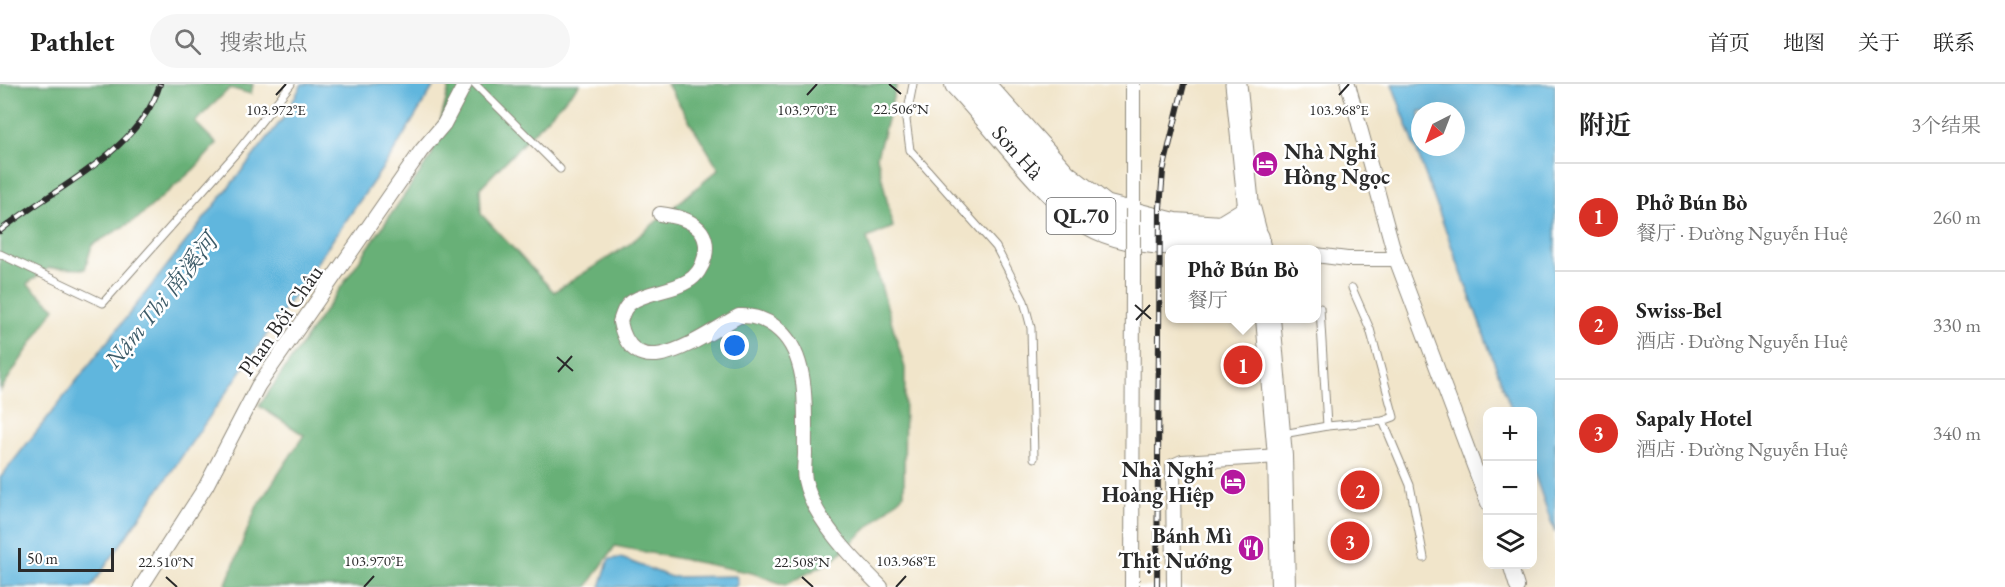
<!DOCTYPE html>
<html lang="zh">
<meta charset="utf-8">
<style>
:root{--surface:#fff;--page:#f6f6f6;--text:#222;--muted:#767676;--line:#e0e0e0;--accent:#d93025}
body{margin:0;font-family:"EB Garamond","Noto Serif SC",serif;background:var(--page);color:var(--text)}
.controls{position:absolute;right:18px;bottom:18px;display:grid;overflow:hidden;border-radius:12px;box-shadow:0 6px 24px #0002}
.controls button{width:54px;height:54px;display:grid;place-items:center;padding:0;border:0;border-bottom:2px solid var(--line);background:var(--surface);color:var(--text);font:30px sans-serif}
.compass{position:absolute;left:1411px;top:18px;width:54px;height:54px;border-radius:50%;background:var(--surface);box-shadow:0 6px 24px #0002;rotate:222deg}
.scale{position:absolute;left:18px;bottom:15px;width:96px;box-sizing:border-box;padding-left:6px;border:3px solid #2b2b2b;border-top:0;font-size:16px;line-height:21px;white-space:nowrap;color:#2b2b2b;-webkit-text-stroke:4px #fff;paint-order:stroke}
.you{position:absolute;left:735px;top:262px;width:21px;height:21px;margin:-15px;border:4px solid #fff;border-radius:50%;background:#1a73e8;box-shadow:0 0 0 9px #1a73e833}
.badge{display:grid;place-items:center;width:39px;height:39px;border-radius:50%;background:var(--accent);color:#fff;font-size:20px;font-weight:700}
.pin{position:absolute;translate:-50% -50%;border:3px solid #fff;box-shadow:0 2px 6px #0006}
.popup{position:absolute;left:1165px;top:161px;width:156px;height:78px;box-sizing:border-box;display:grid;place-content:center;border-radius:12px;background:var(--surface);filter:drop-shadow(0 2px 4px #0005);font-size:20px;white-space:nowrap;color:var(--muted)}
.popup b{font-size:22px;color:var(--text)}
.popup::after{content:'';position:absolute;left:50%;top:100%;margin-left:-12px;border:12px solid transparent;border-top-color:var(--surface)}
.list{margin:0;padding:0;list-style:none}
h2{display:flex;justify-content:space-between;align-items:center;height:78px;margin:0;padding:0 24px;font-size:26px}
h2 small{font-size:20px;font-weight:400;color:var(--muted)}
.list li{display:grid;grid-template-columns:39px 1fr auto;gap:18px;align-items:center;box-sizing:border-box;height:108px;padding:0 24px;border-top:2px solid var(--line)}
.list b{display:block;font-size:22px;white-space:nowrap}
.list p{margin:0;font-size:20px;white-space:nowrap;color:var(--muted)}
.list em{font-size:20px;font-style:normal;color:var(--muted)}
.icon{flex:none;width:33px;height:33px;fill:none;stroke:currentColor;stroke-width:2;stroke-linecap:round;stroke-linejoin:round}
.map{position:relative;flex:none;width:1555px;height:503px;overflow:hidden}
header{display:flex;align-items:center;gap:36px;box-sizing:border-box;height:84px;padding:0 30px;background:var(--surface);border-bottom:2px solid var(--line)}
header strong{font-size:28px}
nav{display:flex;gap:33px;margin-inline-start:auto;font-size:21px}
.search{width:420px;height:54px;background:var(--page);display:flex;align-items:center;gap:15px;box-sizing:border-box;padding:0 21px;border-radius:33px;color:var(--muted);font-size:22px}
main{display:flex}
aside{flex:1;background:var(--surface)}
.map>svg:first-child{display:block}
</style>
<header>
<strong>Pathlet</strong>
<div class="search"><svg class="icon" aria-label="search" viewBox="0 0 24 24"><circle cx="10" cy="10" r="6"/><path d="M15 15l6 6"/></svg>搜索地点</div>
<nav><a>首页</a><a>地图</a><a>关于</a><a>联系</a></nav>
</header>
<main>
<div class="map">
<svg width="1555" height="503" viewBox="0 0 1555 503">
<rect width="100%" height="100%" fill="#fff"/>
<filter id="ink" filterUnits="userSpaceOnUse"><feTurbulence type="fractalNoise" baseFrequency=".0167" numOctaves="2"/><feDisplacementMap in="SourceGraphic" scale="12" xChannelSelector="R" yChannelSelector="G"/><feConvolveMatrix kernelMatrix="1 2 1 2 8 2 1 2 1" color-interpolation-filters="sRGB"/></filter>
<filter id="wash" filterUnits="userSpaceOnUse"><feTurbulence type="fractalNoise" baseFrequency=".008" numOctaves="4" result="noise"/><feDisplacementMap in="SourceGraphic" scale="24" xChannelSelector="R" yChannelSelector="G"/><feGaussianBlur stdDeviation="1.35" result="paint"/><feColorMatrix in="noise" values="0 0 0 0 0 0 0 0 0 0 0 0 0 0 0 0 0 1.4 0 .05"/><feComposite in="paint" operator="in"/></filter>
<g filter="url(#wash)">
<rect width="100%" height="100%" fill="#f1e5ca"/>
<g fill="#68b077" stroke="#4a6e51" stroke-width="1.5">
<path d="M0,0H253L251,10L230,4L195,38L217,60L194,85L137,135L92,161L85,185L49,184L27,200L55,224L0,307Z"/>
<path d="M450,0H580L480,104L481,130L554,208L627,162L719,85L667,0H897L877,72L893,143L867,154L905,284L904,410L832,477L785,501L752,489L615,462L587,503H228L226,500L256,424L304,351L259,322L432,71Z"/>
</g>
<g fill="#60b6dd" stroke="#467084" stroke-width="1.5" fill-rule="evenodd">
<path d="M302,0H435L391,72L91,503H0V394L284,33Z"/>
<path d="M1392,0H1555V449L1533,386L1532,328L1512,327ZM1420,27H1456V63H1420Z"/>
<path d="M621,474L671,493L736,492L738,499L735,503H600L609,475Z"/>
</g>
</g>
<g filter="url(#ink)">
<g fill="none" stroke-linecap="round" stroke-linejoin="round">
<defs>
<g id="lane">
<path d="M475,0L560,85"/>
<path d="M913,0L906,36L910,66L996,163L1024,217L1031,244L1034,374"/>
<path d="M0,170L103,219L237,68L291,0"/>
<path d="M1320,224L1327,342"/>
<path d="M1383,337L1410,401L1424,474"/>
<path d="M1283,350L1327,342L1383,337L1394,333L1370,245L1352,204"/>
</g>
<g id="street">
<path d="M1348,0L1396,175L1488,419"/>
<path d="M1133,125V0"/>
<path d="M660,130C674,132 688,134 699,145C713,160 704,188 688,197C672,207 651,207 635,216C625,221 623,228 620,238C634,306 703,251 739,232C755,231 768,236 780,247C811,276 804,330 805,369C805,377 803,388 805,396C813,435 853,475 881,503"/>
<path d="M1316,171L1347,175H1396"/>
<path d="M1510,480L1517,503"/>
<path d="M141,503L206,402L258,302L421,67L444,40L465,0"/>
<path d="M1132,503L1133,190"/>
<path d="M1174,503L1173,382L1182,378L1280,372"/>
</g>
<path id="primary" d="M1236,0L1249,127"/>
<g id="highway">
<path d="M957,0C999,44 1034,97 1082,134C1125,166 1207,160 1257,154"/>
<path d="M982,0L1065,92L1105,123L1175,141L1221,144L1249,127L1259,166"/>
<path d="M1268,234L1280,372L1283,503"/>
</g>
</defs>
<use href="#lane" stroke="#8e887a" stroke-width="9"/>
<use href="#street" stroke="#8e887a" stroke-width="16"/>
<use href="#primary" stroke="#8e887a" stroke-width="23"/>
<use href="#highway" stroke="#8e887a" stroke-width="26"/>
<use href="#lane" stroke="#fff" stroke-width="7"/>
<use href="#street" stroke="#fff" stroke-width="14"/>
<use href="#primary" stroke="#fff" stroke-width="21"/>
<use href="#highway" stroke="#fff" stroke-width="24"/>
<defs>
<g id="rail">
<path d="M0,147C51,105 140,68 160,0"/>
<path d="M1157,503L1160,124L1163,87L1184,0"/>
</g>
</defs>
<use href="#rail" stroke="#2b2b2b" stroke-width="6"/>
<use href="#rail" stroke="#fff" stroke-width="4" stroke-dasharray="11" stroke-linecap="butt"/>
<defs>
<path id="street-bridge" d="M1133,125V190"/>
</defs>
<use href="#street-bridge" stroke="#8e887a" stroke-width="16" stroke-linecap="butt"/>
<use href="#street-bridge" stroke="#fff" stroke-width="14"/>
</g>
</g>
<path fill="none" stroke="#2b2b2b" stroke-width="2" d="M889,0L901,10M276,11L286,0M807,11L817,0M1339,11L1349,0M1135,221L1151,235M1136,236L1150,221M557,273L573,287M558,288L572,272M166,493L177,503M802,493L813,503M364,503L374,492M896,503L906,492"/>
<defs>
<symbol id="hotel-disc" viewBox="-11 -11 22 22"><circle r="9.5" fill="#b5179e" stroke="#fff"/><path d="M-6-4.5h1.5V1H6V5H4.5V3h-9V5H-6ZM-4 0a1.8 1.8 0 1 1 3.6 0ZM.5 0V-2.5h3Q6-2.5 6 0Z" fill="#fff"/></symbol>
<symbol id="restaurant-disc" viewBox="-11 -11 22 22"><circle r="9.5" fill="#b5179e" stroke="#fff"/><path d="M-5-6h1v4h1v-4h1v4h1v-4h1v5L-1.5 .5V6h-2V.5L-5-1ZM5-6V6H3V1.5H1.5Q1.5-4 5-6Z" fill="#fff"/></symbol>
</defs>
<g fill-rule="evenodd">
<use href="#hotel-disc" x="1250" y="65" width="30" height="30"/>
<use href="#hotel-disc" x="1218" y="383" width="30" height="30"/>
<use href="#restaurant-disc" x="1236" y="449" width="30" height="30"/>
</g>
<g text-anchor="middle" stroke-width="5" stroke-linejoin="round" paint-order="stroke">
<rect fill="#fff" stroke="#6b6b6b" stroke-width="1.5" x="1046.5" y="114" width="69" height="36" rx="4.5"/>
<g font-size="21" font-weight="bold" fill="#2b2b2b">
<text x="1081" y="139">QL.70</text>
</g>
<g font-size="22" font-weight="bold" fill="#2b2b2b" stroke="#fff" text-anchor="end">
<text x="1284" y="75" text-anchor="start">Nhà Nghỉ<tspan x="1284" dy="25">Hồng Ngọc</tspan></text>
<text x="1214" y="393">Nhà Nghỉ<tspan x="1214" dy="25">Hoàng Hiệp</tspan></text>
<text x="1232" y="459">Bánh Mì<tspan x="1232" dy="25">Thịt Nướng</tspan></text>
</g>
<g font-size="22" fill="#2b2b2b" stroke="#fff">
<text transform="translate(1018 68) rotate(48)" y="8">Sơn Hà</text>
<text transform="translate(280 236) rotate(-55)" y="8">Phan Bội Châu</text>
</g>
<g font-size="24" font-style="italic" fill="#3e5c69" stroke="#fff">
<text transform="translate(161 217) rotate(-51)" y="8">Nậm Thi 南溪河</text>
</g>
</g>
<g font-size="15" text-anchor="middle" fill="#2b2b2b" stroke="#fff" stroke-width="5" stroke-linejoin="round" paint-order="stroke">
<text x="901" y="30">22.506°N</text>
<text x="276" y="31">103.972°E</text>
<text x="807" y="31">103.970°E</text>
<text x="1339" y="31">103.968°E</text>
<text x="374" y="482">103.970°E</text>
<text x="906" y="482">103.968°E</text>
<text x="166" y="483">22.510°N</text>
<text x="802" y="483">22.508°N</text>
</g>
</svg>
<div class="controls">
<button>+</button>
<button>−</button>
<button><svg class="icon" aria-label="layers" viewBox="0 0 24 24"><path d="M12 4l9 5-9 5-9-5zM3 14l9 5 9-5"/></svg></button>
</div>
<svg class="compass" viewBox="-18 -18 36 36"><path d="M0-13l5 13h-10z" fill="#e53935"/><path d="M0 13l5-13h-10z" fill="#767676"/></svg>
<div class="scale">50 m</div>
<div class="you"></div>
<div class="pin badge" style="left:1243px;top:281px">1</div>
<div class="popup"><b>Phở Bún Bò</b>餐厅</div>
<div class="pin badge" style="left:1360px;top:406px">2</div>
<div class="pin badge" style="left:1350px;top:457px">3</div>
</div>
<aside>
<h2>附近<small>3个结果</small></h2>
<ul class="list">
<li><span class="badge">1</span><div><b>Phở Bún Bò</b><p>餐厅 · Đường Nguyễn Huệ</p></div><em>260 m</em></li>
<li><span class="badge">2</span><div><b>Swiss-Bel</b><p>酒店 · Đường Nguyễn Huệ</p></div><em>330 m</em></li>
<li><span class="badge">3</span><div><b>Sapaly Hotel</b><p>酒店 · Đường Nguyễn Huệ</p></div><em>340 m</em></li>
</ul>
</aside>
</main>
